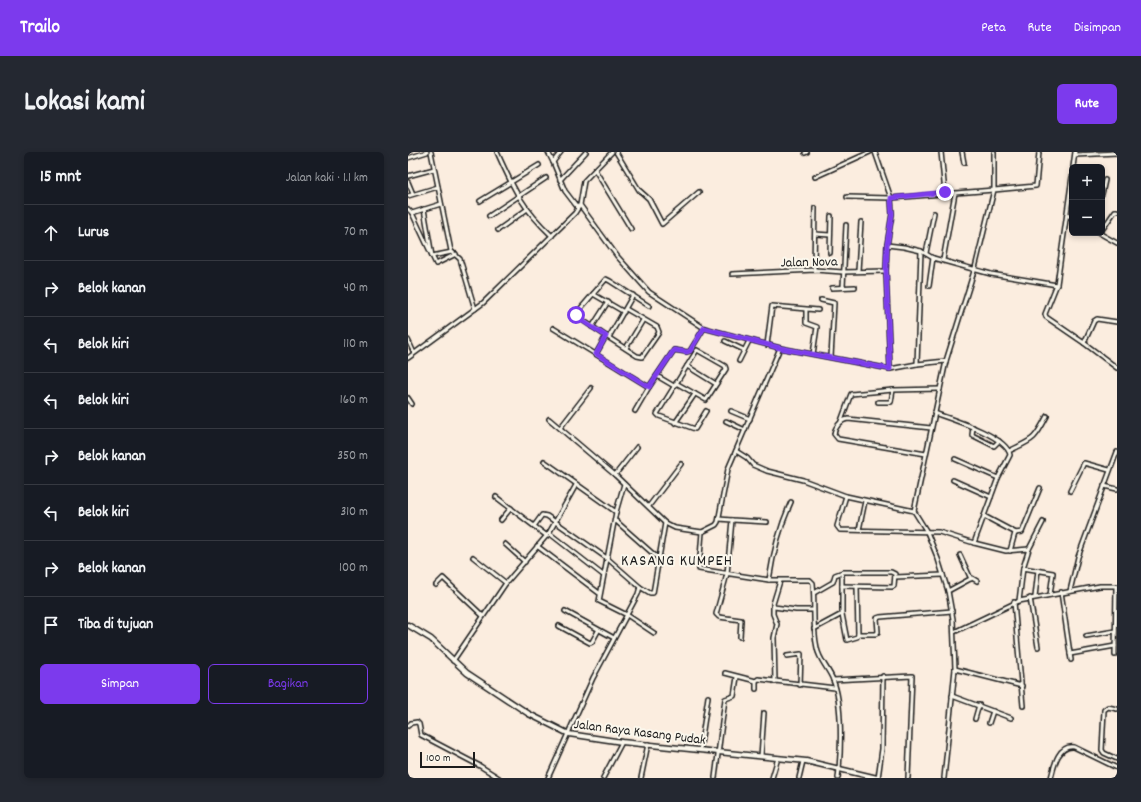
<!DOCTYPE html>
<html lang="id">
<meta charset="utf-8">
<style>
:root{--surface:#171b24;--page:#242831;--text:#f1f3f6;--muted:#9ea1a6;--line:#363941;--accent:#7c3aed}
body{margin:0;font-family:Dekko,sans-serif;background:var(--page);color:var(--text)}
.controls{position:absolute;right:12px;top:12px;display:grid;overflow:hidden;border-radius:6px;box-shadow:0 2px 6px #0003}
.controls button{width:36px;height:36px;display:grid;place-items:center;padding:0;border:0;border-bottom:1px solid var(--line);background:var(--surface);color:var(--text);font:20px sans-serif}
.scale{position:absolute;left:12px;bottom:10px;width:55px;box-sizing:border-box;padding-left:4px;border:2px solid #1c1c1c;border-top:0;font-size:11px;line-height:14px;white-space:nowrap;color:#1c1c1c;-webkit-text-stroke:3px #fbf7ec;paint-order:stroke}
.stop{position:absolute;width:12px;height:12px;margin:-9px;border:3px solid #7c3aed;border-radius:50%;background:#fff}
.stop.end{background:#7c3aed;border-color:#fff;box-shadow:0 1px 4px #0008}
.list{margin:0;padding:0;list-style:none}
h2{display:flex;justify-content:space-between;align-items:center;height:52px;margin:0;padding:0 16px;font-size:17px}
h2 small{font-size:13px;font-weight:400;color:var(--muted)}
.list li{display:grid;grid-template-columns:26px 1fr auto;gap:12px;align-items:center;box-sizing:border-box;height:56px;padding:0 16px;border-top:1px solid var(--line)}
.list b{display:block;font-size:15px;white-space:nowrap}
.list em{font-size:13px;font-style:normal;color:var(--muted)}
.actions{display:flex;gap:8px;padding:12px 16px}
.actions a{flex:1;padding:9px 0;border:1px solid var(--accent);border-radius:6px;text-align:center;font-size:14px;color:var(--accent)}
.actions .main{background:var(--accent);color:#fff}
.icon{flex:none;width:22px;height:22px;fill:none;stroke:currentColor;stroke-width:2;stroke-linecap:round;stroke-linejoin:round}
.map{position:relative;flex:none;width:709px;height:626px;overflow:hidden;border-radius:6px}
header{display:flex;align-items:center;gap:24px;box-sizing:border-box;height:56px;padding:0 20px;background:var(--accent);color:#fff}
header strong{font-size:19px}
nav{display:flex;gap:22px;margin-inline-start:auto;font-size:14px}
.intro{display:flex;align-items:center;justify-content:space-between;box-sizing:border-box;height:96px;padding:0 24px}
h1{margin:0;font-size:28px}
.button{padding:10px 18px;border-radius:6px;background:var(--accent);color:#fff;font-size:14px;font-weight:700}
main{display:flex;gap:24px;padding:0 24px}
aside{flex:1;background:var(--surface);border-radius:6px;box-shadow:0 2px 6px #0003}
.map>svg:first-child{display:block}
</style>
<header>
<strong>Trailo</strong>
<nav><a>Peta</a><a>Rute</a><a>Disimpan</a></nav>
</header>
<div class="intro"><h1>Lokasi kami</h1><a class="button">Rute</a></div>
<main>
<aside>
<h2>15 mnt<small>Jalan kaki · 1.1 km</small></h2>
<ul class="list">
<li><svg class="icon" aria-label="ahead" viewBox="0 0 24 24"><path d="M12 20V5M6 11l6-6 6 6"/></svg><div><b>Lurus</b></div><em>70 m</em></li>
<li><svg class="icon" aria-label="right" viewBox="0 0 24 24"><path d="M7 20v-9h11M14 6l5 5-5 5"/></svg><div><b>Belok kanan</b></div><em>40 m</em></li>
<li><svg class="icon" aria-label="left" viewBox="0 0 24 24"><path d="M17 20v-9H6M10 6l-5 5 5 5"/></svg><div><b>Belok kiri</b></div><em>110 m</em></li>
<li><svg class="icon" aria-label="left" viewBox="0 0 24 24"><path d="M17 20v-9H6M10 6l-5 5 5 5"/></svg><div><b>Belok kiri</b></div><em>160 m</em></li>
<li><svg class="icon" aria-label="right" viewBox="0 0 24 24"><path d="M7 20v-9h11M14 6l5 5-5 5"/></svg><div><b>Belok kanan</b></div><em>350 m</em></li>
<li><svg class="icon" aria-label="left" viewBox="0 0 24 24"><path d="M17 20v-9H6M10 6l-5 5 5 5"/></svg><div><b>Belok kiri</b></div><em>310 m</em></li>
<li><svg class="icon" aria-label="right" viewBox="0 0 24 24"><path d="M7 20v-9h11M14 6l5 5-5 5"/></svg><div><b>Belok kanan</b></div><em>100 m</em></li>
<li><svg class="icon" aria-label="arrive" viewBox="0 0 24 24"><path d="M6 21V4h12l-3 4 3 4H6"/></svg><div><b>Tiba di tujuan</b></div></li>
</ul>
<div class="actions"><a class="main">Simpan</a><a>Bagikan</a></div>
</aside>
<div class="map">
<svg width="709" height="626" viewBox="0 0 709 626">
<rect width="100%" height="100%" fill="#fbeddf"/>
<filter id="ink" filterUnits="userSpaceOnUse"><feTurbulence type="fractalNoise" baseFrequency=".025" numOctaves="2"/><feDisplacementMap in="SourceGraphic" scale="8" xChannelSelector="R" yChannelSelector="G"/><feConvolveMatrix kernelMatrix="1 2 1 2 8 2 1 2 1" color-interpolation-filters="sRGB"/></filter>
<g filter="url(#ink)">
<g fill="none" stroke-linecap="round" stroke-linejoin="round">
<defs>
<g id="minor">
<path d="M23,0L43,99L52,107L67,157"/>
<path d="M89,0C105,36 114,56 144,84"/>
<path d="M140,0L145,10L153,0"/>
<path d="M204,0L176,29L172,53L209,104L241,140L296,176L372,196L482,217L509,212L538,209"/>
<path d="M208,0L231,38L241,47L254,72L291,40"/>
<path d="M467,0L483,46L484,62L479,93L478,119L482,217"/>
<path d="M533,0L537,41"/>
<path d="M554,0L556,11"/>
<path d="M397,1L399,0"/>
<path d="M667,3L709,1"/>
<path d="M0,6L19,0"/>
<path d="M145,10L157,39L170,56"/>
<path d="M665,15L667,0"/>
<path d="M187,18L223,77"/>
<path d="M0,24L26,17"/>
<path d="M407,25L462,0"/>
<path d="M664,25L649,132L637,162L638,165L676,191L709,216"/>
<path d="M152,28L178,0"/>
<path d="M0,30L5,42"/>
<path d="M694,42L697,28"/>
<path d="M0,44L30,35"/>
<path d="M439,45L483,46L586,38V0"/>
<path d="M72,49L131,13"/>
<path d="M407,56L406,117L407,118"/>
<path d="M0,57L4,61L28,112L48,102"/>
<path d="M16,57L24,104L44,100"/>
<path d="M4,61L33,52"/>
<path d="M659,63L664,66"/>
<path d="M81,64L138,26"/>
<path d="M90,78L118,58"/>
<path d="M694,78L707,59H709"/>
<path d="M691,81L709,91"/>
<path d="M407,82L422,83"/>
<path d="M479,93L496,95L513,99L525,106L583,122L649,133"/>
<path d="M422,101L423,64"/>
<path d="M518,101L526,61"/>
<path d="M535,108L547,41"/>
<path d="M450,119L453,70"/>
<path d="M324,122L407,118L435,120L478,119"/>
<path d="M521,134L525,106"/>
<path d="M435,135L438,73"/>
<path d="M424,136L447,135"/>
<path d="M185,142L216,160"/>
<path d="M413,148L426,151L423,205"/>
<path d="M398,158V171L409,175L405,202"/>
<path d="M184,175L200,150"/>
<path d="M145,176L241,235L266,198L279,200L282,199L296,176"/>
<path d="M198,184L167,163L198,127L202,129L241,154"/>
<path d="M201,185L225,143"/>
<path d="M0,188L6,201"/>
<path d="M317,189L336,198"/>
<path d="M676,191L686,169L689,167L709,170"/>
<path d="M359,193L364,154L410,158"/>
<path d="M218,196L235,168"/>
<path d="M188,202L198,184L229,204L234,205L250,182L251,180L249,175L218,157"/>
<path d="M0,206L75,151L167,61L172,53"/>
<path d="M331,209L341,189"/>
<path d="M509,212L513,99"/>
<path d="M279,214L308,232"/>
<path d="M249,224L266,234"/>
<path d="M268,231L298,248L318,217L317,214L289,198L249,262L251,264L287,277L298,259"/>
<path d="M0,246L4,252"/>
<path d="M470,250H483L485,238L532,237"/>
<path d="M227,259L241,235"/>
<path d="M323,259L342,267"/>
<path d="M141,267L207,323L257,371L267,376L294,380L308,373L310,370L320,317L372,196"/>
<path d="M318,269L337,278"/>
<path d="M433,269L443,242L485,238"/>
<path d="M267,271L287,242"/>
<path d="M565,275L564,283L586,294L591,289"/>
<path d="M152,276L183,236"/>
<path d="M328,299L339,306L345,313L359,319L395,328L438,344L506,359"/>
<path d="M601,299C626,287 626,289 639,264"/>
<path d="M518,302L430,287L426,282C427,275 433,268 440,267L523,276"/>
<path d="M547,307L590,326"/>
<path d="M136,309L208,360"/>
<path d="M207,323L229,295"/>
<path d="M545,328L583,345"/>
<path d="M216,332L208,360L191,449L219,463L246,481"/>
<path d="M696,334L709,337"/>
<path d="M662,339L676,311L701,318"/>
<path d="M438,344L429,374L432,378L531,380L566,391L590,326L602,303C599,284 543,267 526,261"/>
<path d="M88,345L139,384"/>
<path d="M241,354L273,312"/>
<path d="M576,364L608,381"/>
<path d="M311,367L324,368L319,422L308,462L311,465L333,468L332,485"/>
<path d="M93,368L103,356"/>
<path d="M324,368L359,370"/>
<path d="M208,369L251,407"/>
<path d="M126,374L134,363L139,364L200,407L232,435L230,442L185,526L140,626"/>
<path d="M451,378L457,349"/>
<path d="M294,380L291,417L361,428C365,401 372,375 383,350"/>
<path d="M141,381L195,423"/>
<path d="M566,391L598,399L621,397L615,416"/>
<path d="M97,392L117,410"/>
<path d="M129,394L191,441"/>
<path d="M621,397L635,370"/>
<path d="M602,399L607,381L614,380L632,336"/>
<path d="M552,403L563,427"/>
<path d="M65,405L98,431"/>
<path d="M434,422V462L439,488L449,485L450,483L449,434"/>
<path d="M487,425L535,423"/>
<path d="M361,428H402L405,431C407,453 404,474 409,496C411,508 421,517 425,528C435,551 433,602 430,626"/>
<path d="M372,429L365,452L366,455L388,458H405"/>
<path d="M28,433L35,426L75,464"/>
<path d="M232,435L242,441H245L257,371"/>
<path d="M540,439L564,426L569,429"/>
<path d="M662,439L670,405L709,300"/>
<path d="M653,440L663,508"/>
<path d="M406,441L425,430L427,423L435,420H483L487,422L486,434L484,435L434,434"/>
<path d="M627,445L630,418"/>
<path d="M622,446L630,495"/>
<path d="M611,449L615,416L645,421L642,443"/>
<path d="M606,450L615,554"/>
<path d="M365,454V462L369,472L366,486L367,530"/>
<path d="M157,459L206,486"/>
<path d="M151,474L182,491L184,490L190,479"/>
<path d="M406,477L434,462"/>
<path d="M546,480L611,449L692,434H709"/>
<path d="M450,482H468L470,480L469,466L472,465L544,459"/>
<path d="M678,484L707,479"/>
<path d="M662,502L707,494"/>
<path d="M707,503L708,434"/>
<path d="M379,504L393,502L392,533"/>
<path d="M45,509L98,431L141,381L168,333"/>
<path d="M547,517L614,534"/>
<path d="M317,521L348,529"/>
<path d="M425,528L504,524L500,626"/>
<path d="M348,537V529L350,527L427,536"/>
<path d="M544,544L603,566"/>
<path d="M709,557L700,555L696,558L694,598L696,601L709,607"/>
<path d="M567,567L571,553"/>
<path d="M581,571L585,559"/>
<path d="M0,574L3,571L9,570L11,572L13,583L72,614L91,626"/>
<path d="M292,598L300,545"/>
<path d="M353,604L356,561"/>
<path d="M195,626L214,590"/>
<path d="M233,626L240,592"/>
<path d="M307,626L317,547L326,544L329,525"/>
<path d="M364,626L370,606"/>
<path d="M391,626L395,609"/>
<path d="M470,626L474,597L475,524"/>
<path d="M536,626L547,517L545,467L540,439L530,407L519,380L506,359L538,209L567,116L586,38L628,34L631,0"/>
<path d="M643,626C646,614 650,593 666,595L709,616"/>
</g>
<path id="tertiary" d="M0,473L23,487L59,521L121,562L161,582L214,590L398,609L469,626"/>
</defs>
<use href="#minor" stroke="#1c1c1c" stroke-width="6"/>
<use href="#tertiary" stroke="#1c1c1c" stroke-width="7"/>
<use href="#minor" stroke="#fbf7ec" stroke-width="3"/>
<use href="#tertiary" stroke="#fbf7ec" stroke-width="4"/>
</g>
</g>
<g fill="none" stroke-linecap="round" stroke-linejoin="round" filter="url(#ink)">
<path stroke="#7c3aed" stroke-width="5" d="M168,163L170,166L198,184L188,202L241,235L266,198L279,200L282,199L296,176L372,196L482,217L478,119L479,93L484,62L483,46L537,40"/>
</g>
<g text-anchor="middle" stroke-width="4" stroke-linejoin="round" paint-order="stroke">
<g font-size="14" fill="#1c1c1c" stroke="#fbf7ec">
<text transform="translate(401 109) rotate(-1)" y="5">Jalan Nova</text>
<text transform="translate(232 579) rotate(7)" y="5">Jalan Raya Kasang Pudak</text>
</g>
<g font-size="16" letter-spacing="1" fill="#1c1c1c" stroke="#fbf7ec">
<text x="269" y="413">KASANG KUMPEH</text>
</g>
</g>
</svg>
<div class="controls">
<button>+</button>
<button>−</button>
</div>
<div class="scale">100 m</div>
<div class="stop" style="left:168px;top:163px"></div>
<div class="stop end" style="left:537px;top:40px"></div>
</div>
</main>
